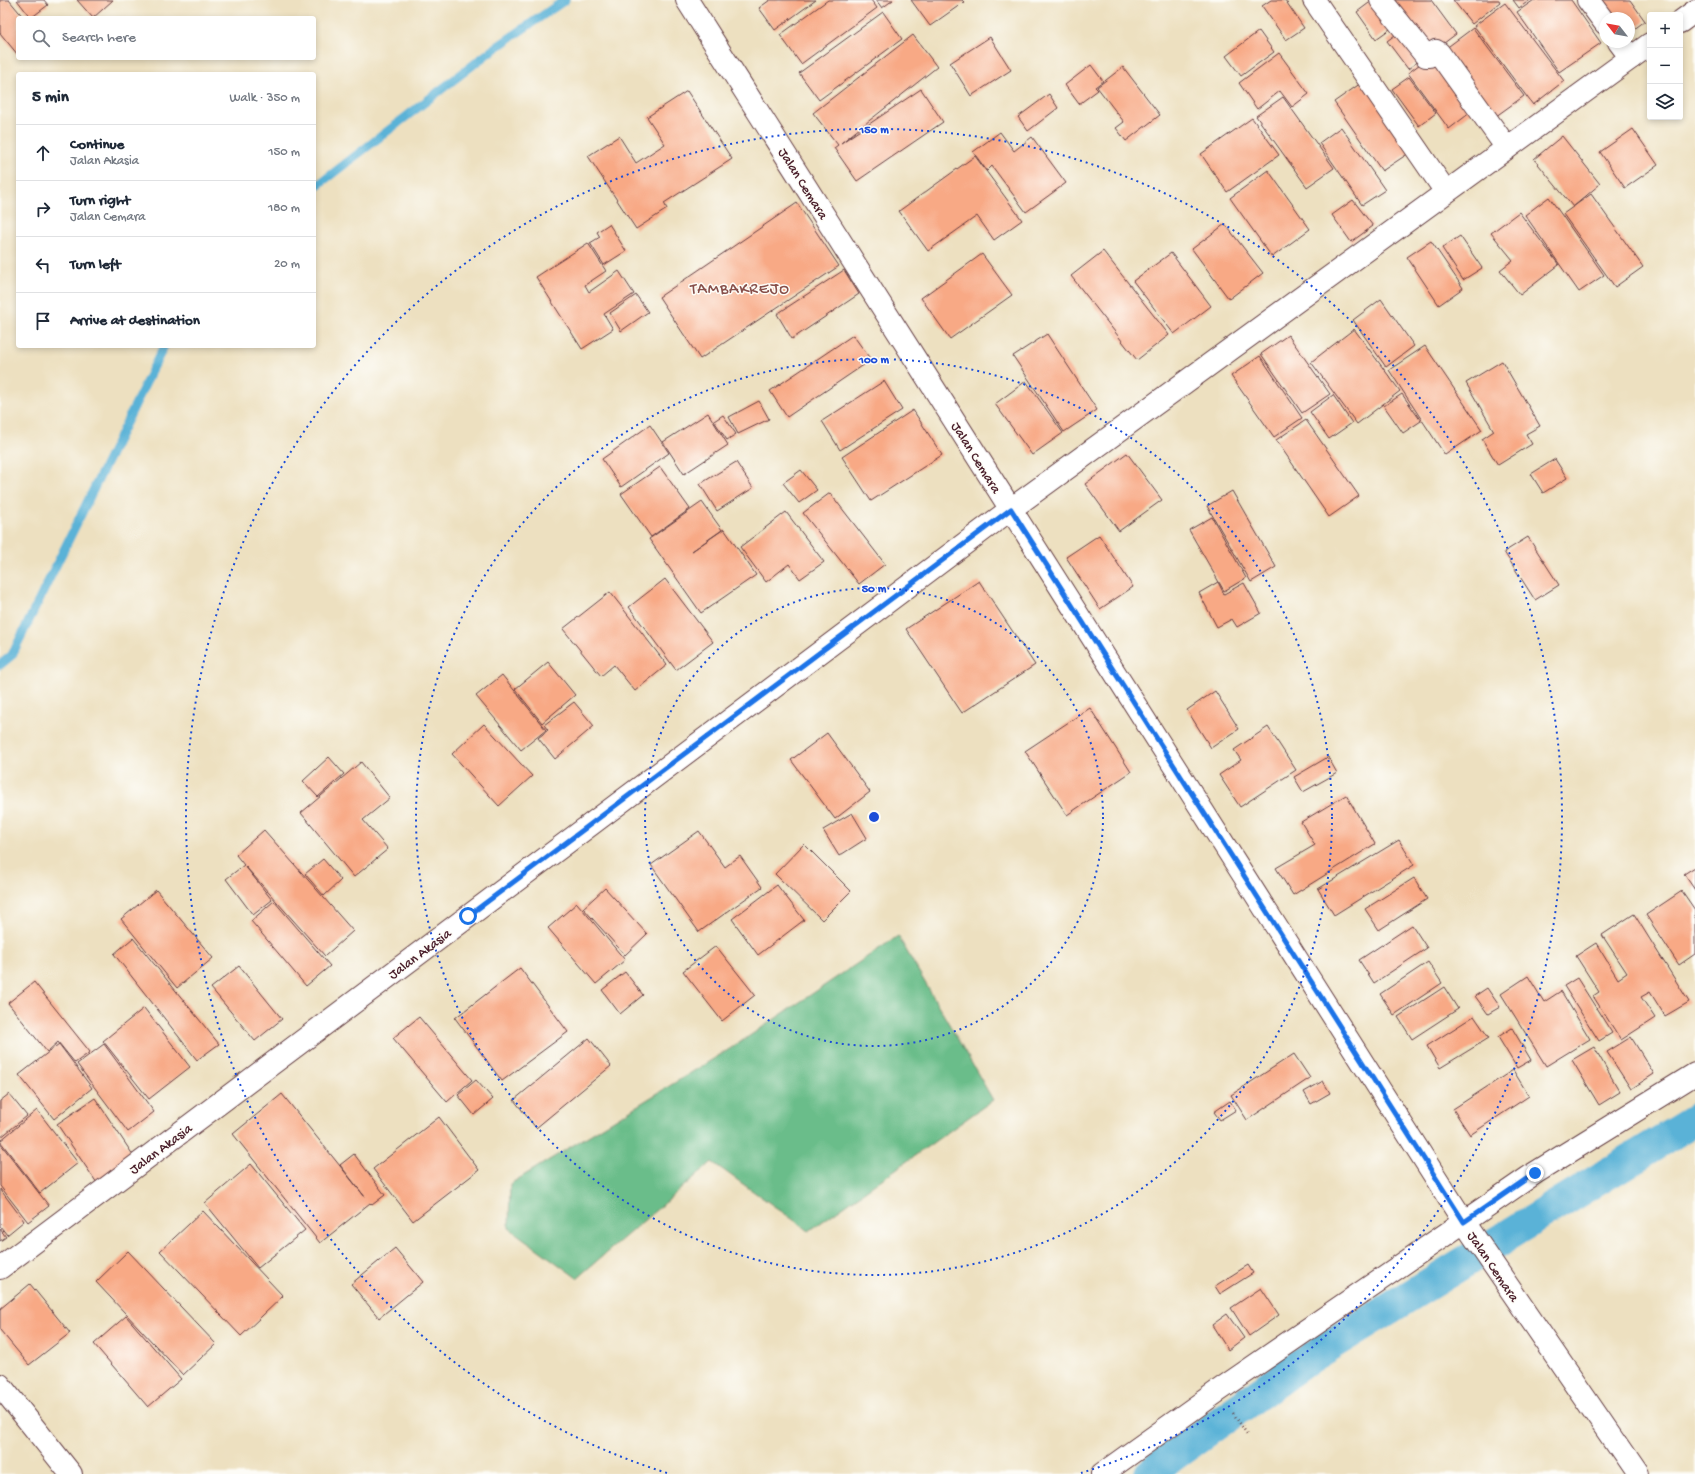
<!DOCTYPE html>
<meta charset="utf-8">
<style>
:root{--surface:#fff;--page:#f6f6f7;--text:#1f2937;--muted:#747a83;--line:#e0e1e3}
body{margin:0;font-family:"Gochi Hand",sans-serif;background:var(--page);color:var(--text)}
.controls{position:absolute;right:12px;top:12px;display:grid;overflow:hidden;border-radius:4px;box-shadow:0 2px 6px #0003}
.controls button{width:36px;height:36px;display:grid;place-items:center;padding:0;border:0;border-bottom:1px solid var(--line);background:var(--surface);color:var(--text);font:20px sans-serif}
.compass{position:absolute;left:1599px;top:12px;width:36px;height:36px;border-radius:50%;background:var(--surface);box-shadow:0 2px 6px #0003;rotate:301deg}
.stop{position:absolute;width:12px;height:12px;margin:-9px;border:3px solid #1a73e8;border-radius:50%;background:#fff}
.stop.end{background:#1a73e8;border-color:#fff;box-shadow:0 1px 4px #0008}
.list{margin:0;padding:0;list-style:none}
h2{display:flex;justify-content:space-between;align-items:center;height:52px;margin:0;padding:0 16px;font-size:17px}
h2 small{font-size:13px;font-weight:400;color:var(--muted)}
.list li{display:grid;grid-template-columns:26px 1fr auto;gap:12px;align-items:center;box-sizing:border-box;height:56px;padding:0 16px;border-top:1px solid var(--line)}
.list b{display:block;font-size:15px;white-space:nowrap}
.list p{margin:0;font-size:13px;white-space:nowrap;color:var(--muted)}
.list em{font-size:13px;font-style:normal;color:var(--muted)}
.icon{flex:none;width:22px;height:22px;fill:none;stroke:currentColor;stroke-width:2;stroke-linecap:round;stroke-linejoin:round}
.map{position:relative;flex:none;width:1695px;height:1474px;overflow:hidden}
.search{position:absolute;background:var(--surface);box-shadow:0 2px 6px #0003;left:16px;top:16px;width:300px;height:44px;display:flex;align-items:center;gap:10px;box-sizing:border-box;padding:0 14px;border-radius:4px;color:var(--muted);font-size:15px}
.panel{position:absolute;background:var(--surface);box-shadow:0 2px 6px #0003;left:16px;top:72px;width:300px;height:276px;border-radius:4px}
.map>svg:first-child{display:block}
</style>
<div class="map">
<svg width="1695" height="1474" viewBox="0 0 1695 1474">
<rect width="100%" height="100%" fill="#fdfcf7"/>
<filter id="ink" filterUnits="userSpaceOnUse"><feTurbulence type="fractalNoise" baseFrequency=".025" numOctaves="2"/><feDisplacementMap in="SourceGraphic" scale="8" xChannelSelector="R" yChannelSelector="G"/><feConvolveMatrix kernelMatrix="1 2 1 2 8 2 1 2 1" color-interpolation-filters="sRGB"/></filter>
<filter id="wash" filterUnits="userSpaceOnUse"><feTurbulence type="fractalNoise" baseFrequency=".012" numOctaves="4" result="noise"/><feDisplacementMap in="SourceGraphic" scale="16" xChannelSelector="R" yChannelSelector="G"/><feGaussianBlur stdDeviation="0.9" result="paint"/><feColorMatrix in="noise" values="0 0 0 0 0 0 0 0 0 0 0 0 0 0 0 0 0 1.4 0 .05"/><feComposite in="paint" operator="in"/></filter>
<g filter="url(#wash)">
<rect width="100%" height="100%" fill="#ede0c0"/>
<path fill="#6abd8a" stroke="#5a6e5a" d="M898,936L993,1100L809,1231L712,1162L577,1278L509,1228L510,1184L736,1045Z"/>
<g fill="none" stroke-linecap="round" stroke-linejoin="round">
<g stroke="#5ab2d7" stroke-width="9">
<path d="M314,188L491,51L565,0"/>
<path d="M0,665L12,655L164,346"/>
</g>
<path stroke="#5ab2d7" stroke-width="32" d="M1150,1474L1171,1457L1309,1358L1695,1120"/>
</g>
<g id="blocks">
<g fill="#f8a985">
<path d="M0,0H9L24,18H18V55L0,33Z"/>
<path d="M17,0H44L48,5L31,18Z"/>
<path d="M77,0H113L93,18Z"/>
<path d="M770,0H816L775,30L759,8Z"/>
<path d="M828,0H871L877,8L801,64L780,35Z"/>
<path d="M876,0H893L882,8Z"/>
<path d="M911,0H962L964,2L930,26Z"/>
<path d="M1271,0H1285L1304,28L1286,40L1262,6Z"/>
<path d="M1373,0L1397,24L1376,39L1357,12Z"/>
<path d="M1387,0H1431L1456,34L1427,56Z"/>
<path d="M1453,0H1499L1500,2L1472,24Z"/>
<path d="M1513,0H1530L1519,8Z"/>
<path d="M1534,0H1571L1601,43L1559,72L1517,12Z"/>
<path d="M1594,0H1630L1645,21L1629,33V18H1607Z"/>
<path d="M1505,3L1564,81L1533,105L1474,26Z"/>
<path d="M883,12L902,39L819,100L799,73Z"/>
<path d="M1473,28L1524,96L1492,119L1441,52Z"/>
<path d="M1403,29L1425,56L1408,69L1387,41Z"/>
<path d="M1259,31L1274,52L1241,76L1226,56Z"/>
<path d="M913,35L937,67L841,143L921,89L943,122L857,181L834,148L838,145L813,113Z"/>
<path d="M990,37L1011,70L971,96L950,63Z"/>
<path d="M1279,53L1309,94L1292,107L1280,91L1257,109L1239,83Z"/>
<path d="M1435,53L1475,109L1449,129L1408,73Z"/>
<path d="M1091,65L1103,81L1095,87L1098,90L1079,104L1065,85Z"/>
<path d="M1123,67L1160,115L1126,141L1116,128L1124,122L1097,87Z"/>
<path d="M1409,77L1436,113L1419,126L1392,89Z"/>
<path d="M1364,81L1412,151L1382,171L1334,102Z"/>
<path d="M687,91L732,159L664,203L667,209L636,229L588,156L619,136L636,163L665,144L647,117Z"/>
<path d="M1049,94L1058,108L1028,131L1018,117Z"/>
<path d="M1283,97L1334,168L1307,187L1256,116Z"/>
<path d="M1252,118L1279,155L1227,192L1201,154Z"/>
<path d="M1341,127L1385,190L1362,205L1319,143Z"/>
<path d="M1633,129L1658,165L1625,188L1600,152Z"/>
<path d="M1000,132L1014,151L1032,137L1066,183L1026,212L992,166L987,171L973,152Z"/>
<path d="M1562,136L1600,184L1573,207L1534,159Z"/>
<path d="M975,156L1022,220L994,240L977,216L928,251L899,211Z"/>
<path d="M1268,170L1310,229L1272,257L1230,198Z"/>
<path d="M1591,194L1643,267L1615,287L1563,214Z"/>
<path d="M1549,197L1604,275L1579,292L1525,215Z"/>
<path d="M1353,200L1373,226L1351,242L1332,215Z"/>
<path d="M797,203L839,266L700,359L659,297Z"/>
<path d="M1519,212L1559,265L1520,295L1500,270L1513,260L1491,233Z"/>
<path d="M609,224L626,251L604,265L590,243L600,237L597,232Z"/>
<path d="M1225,224L1263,273L1229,299L1192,249Z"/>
<path d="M1460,236L1482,268L1463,280L1442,248Z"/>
<path d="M1431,241L1463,288L1439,305L1407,257Z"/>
<path d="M588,243L606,271L585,285L589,292L619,271L634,294L604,314L613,329L582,349L536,277Z"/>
<path d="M1103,251L1169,335L1137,360L1071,276Z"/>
<path d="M1171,253L1211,306L1174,334L1133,281Z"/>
<path d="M982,254L1012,295L950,339L921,298Z"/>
<path d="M844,270L859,294L792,339L777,314Z"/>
<path d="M636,295L648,312L621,331L610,313Z"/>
<path d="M1381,299L1414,346L1386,367L1353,320Z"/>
<path d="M1354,329L1400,391L1357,424L1311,362Z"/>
<path d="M1047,334L1097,410L1064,432L1013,356Z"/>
<path d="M853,335L871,360L787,417L770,391Z"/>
<path d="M1288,335L1330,394L1302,413L1261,354Z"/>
<path d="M1425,346L1482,430L1445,455L1389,370Z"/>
<path d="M1260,356L1302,418L1274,437L1231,376Z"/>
<path d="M1502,361L1540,426L1526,434L1532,444L1498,465L1482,439L1494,431L1466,383Z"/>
<path d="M884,381L902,410L840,450L822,421Z"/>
<path d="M1026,381L1063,433L1032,455L995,404Z"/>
<path d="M1402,394L1421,421L1403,433L1384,406Z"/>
<path d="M1333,395L1352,423L1329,439L1310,412Z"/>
<path d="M759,401L769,419L738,434L729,417Z"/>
<path d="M913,410L942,455L871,501L842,457Z"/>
<path d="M708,413L728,445L684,474L663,442Z"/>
<path d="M723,415L736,434L727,440L714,421Z"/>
<path d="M1306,420L1359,496L1329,517L1276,440Z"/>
<path d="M650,425L669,453L621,487L602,459Z"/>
<path d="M1127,453L1162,500L1119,531L1085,484Z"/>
<path d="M1555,459L1567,478L1543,493L1531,474Z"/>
<path d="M736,462L753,488L717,511L700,484Z"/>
<path d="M660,467L690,509L651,537L621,494Z"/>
<path d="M801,470L817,490L799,503L783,483Z"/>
<path d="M1232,491L1276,567L1251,582L1207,506Z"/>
<path d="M830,493L885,564L859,584L803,513Z"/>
<path d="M702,502L722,530L692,551L724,529L756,575L701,613L649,539Z"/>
<path d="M786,512L824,562L800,579L789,564L766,582L740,547Z"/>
<path d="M1212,517L1246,578L1224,591L1189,530Z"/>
<path d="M1099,535L1133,587L1100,609L1066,557Z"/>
<path d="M1528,537L1559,585L1535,600L1504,552Z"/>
<path d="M665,579L713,642L676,670L629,607Z"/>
<path d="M979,581L1035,665L962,713L906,629Z"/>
<path d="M1218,582L1224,594L1244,583L1261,613L1237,627L1232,619L1217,627L1199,593Z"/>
<path d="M610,592L667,665L635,691L614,665L601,676L563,629Z"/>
<path d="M548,662L575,695L542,723L515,689Z"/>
<path d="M502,675L546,730L521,750L476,696Z"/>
<path d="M1215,691L1239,729L1211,748L1187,710Z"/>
<path d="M574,702L594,726L555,759L538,738L548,730L544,725Z"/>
<path d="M1090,708L1131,772L1067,815L1025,751Z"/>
<path d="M484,724L532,776L499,806L452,754Z"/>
<path d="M1268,727L1296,770L1240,807L1219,775L1241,760L1234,750Z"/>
<path d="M827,733L870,792L835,819L791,760Z"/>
<path d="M329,757L344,774L318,797L303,781Z"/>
<path d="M1328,757L1337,773L1303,792L1294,777Z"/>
<path d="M361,762L390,798L363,820L388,849L354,877L301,813Z"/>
<path d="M1346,795L1375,844L1293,895L1276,868L1315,845L1301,822Z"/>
<path d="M852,813L867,838L839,856L823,830Z"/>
<path d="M264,830L353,931L325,956L245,866L272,900L253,915L226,879L244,865L236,855Z"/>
<path d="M699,831L725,867L740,856L762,887L699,932L651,865Z"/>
<path d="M1399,840L1414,865L1334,915L1318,889Z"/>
<path d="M804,844L851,891L822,920L775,874Z"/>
<path d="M323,859L341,880L324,896L305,874Z"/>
<path d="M1695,867V890L1684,874Z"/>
<path d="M1414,878L1427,899L1379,930L1365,909Z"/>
<path d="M777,885L804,920L758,955L732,919Z"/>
<path d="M605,888L647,934L625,955L583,908Z"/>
<path d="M156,890L213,958L177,988L121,919Z"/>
<path d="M1682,891L1695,910V954L1679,965L1646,915Z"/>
<path d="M274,901L330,966L306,986L251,921Z"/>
<path d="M577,903L625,960L596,984L548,928Z"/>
<path d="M1634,914L1689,1002L1665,1016L1650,992L1641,997L1655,1018L1621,1040L1593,996L1599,992L1576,956L1596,943L1618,979L1627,973L1602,935Z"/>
<path d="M1412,925L1427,948L1374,983L1359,960Z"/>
<path d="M133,938L219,1044L197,1060L114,954Z"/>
<path d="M716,946L755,995L722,1021L683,971Z"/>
<path d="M1428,962L1442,983L1394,1015L1380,994Z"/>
<path d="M239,966L282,1019L255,1041L211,988Z"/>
<path d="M520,968L568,1032L502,1081L455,1018Z"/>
<path d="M625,972L643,995L620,1014L602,990Z"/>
<path d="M1528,976L1544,1002L1561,991L1590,1039L1546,1066L1501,994Z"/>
<path d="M1577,978L1612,1033L1599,1041L1564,986Z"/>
<path d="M34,982L90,1052L75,1063L58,1042L47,1052L8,1003Z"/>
<path d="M1444,987L1458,1009L1412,1039L1398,1017Z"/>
<path d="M1487,988L1500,1007L1488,1014L1475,996Z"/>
<path d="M144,1008L190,1067L149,1099L103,1041Z"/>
<path d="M1474,1016L1489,1038L1440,1068L1427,1046Z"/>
<path d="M419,1017L472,1080L447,1102L393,1038Z"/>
<path d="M1512,1028L1531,1060L1517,1068L1498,1037Z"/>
<path d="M1631,1037L1654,1074L1631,1089L1607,1052Z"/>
<path d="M589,1038L611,1066L536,1128L514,1100Z"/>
<path d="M59,1044L92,1088L54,1119L19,1075Z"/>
<path d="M104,1044L154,1112L128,1132L77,1064Z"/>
<path d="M1594,1047L1620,1092L1599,1105L1572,1060Z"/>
<path d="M1294,1054L1310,1078L1247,1120L1231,1095Z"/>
<path d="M1513,1070L1529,1096L1470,1135L1453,1109Z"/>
<path d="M476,1080L493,1099L474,1115L458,1095Z"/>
<path d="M1323,1081L1330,1093L1311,1104L1304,1092Z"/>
<path d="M9,1094L27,1116L0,1138V1101Z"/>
<path d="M282,1094L365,1197L340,1165L354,1154L385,1195L372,1205L370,1203L320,1243L233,1134Z"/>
<path d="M95,1098L135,1158L97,1183L57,1124Z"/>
<path d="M1230,1101L1236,1110L1220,1120L1214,1112Z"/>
<path d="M37,1110L78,1163L40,1193L0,1141Z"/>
<path d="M439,1117L479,1170L413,1221L373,1169Z"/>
<path d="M0,1143L49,1206L28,1222L0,1186Z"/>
<path d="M251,1164L305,1230L258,1268L205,1203Z"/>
<path d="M0,1189L24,1221L7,1235L0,1226Z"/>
<path d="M203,1211L283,1296L241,1336L160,1251Z"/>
<path d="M0,1229L6,1237L0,1241Z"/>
<path d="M395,1248L423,1282L379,1318L351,1284Z"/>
<path d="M128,1251L216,1344L183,1375L96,1282Z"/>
<path d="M1248,1265L1253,1273L1220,1294L1215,1286Z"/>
<path d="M30,1284L70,1333L29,1365L0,1330V1309Z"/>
<path d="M1261,1288L1279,1315L1249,1336L1231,1308Z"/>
<path d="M1227,1314L1244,1338L1228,1350L1212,1325Z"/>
<path d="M126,1316L181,1379L148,1407L94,1344Z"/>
</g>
</g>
</g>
<g filter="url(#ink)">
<use href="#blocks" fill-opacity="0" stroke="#623c41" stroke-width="1"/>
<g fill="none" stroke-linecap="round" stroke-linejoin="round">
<defs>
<g id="minor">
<path d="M687,0L1464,1222L1637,1474"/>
<path d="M1314,0L1446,192"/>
<path d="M1381,0L1426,56H1429L1436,51L1439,53L1507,148"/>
<path d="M1588,0L1605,23"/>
<path d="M1680,22L1695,11"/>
<path d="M1619,42L1631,58"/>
<path d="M0,1268L1011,509L1650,44"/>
<path d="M0,1385L71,1474"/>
<path d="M1102,1474L1218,1391L1535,1173L1695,1074"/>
</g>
</defs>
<use href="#minor" stroke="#623c41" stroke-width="24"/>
<path stroke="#623c41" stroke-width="2.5" stroke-dasharray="1 3" stroke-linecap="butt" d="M1233,1413L1247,1434"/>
<use href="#minor" stroke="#fff" stroke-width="22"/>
</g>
</g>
<g fill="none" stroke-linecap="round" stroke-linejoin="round" filter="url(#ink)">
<path stroke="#1a73e8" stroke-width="5" d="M468,916L1011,509L1464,1222L1535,1173"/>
</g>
<g fill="none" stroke="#1d4ed8" stroke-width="2" stroke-dasharray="2 4">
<circle cx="874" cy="817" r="229"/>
<circle cx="874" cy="817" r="458"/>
<path d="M667 1473A688 688 0 1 1 1081 1473"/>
</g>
<g text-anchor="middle" stroke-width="3" stroke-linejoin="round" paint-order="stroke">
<g font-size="14" fill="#4a1f2b" stroke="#fdfcf7">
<text transform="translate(804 183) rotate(58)" y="5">Jalan Cemara</text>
<text transform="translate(977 457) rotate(58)" y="5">Jalan Cemara</text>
<text transform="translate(419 953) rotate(-37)" y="5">Jalan Akasia</text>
<text transform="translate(160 1148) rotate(-37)" y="5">Jalan Akasia</text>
<text transform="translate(1494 1266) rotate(56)" y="5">Jalan Cemara</text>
</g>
<g font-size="16" letter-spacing="1" fill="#874f4a" stroke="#fdfcf7">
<text x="740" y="293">TAMBAKREJO</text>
</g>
</g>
<circle cx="874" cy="817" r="6" fill="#1d4ed8" stroke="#fdfcf7" stroke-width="2"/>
<g font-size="12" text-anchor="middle" font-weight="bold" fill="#1d4ed8" stroke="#fdfcf7" stroke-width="3" stroke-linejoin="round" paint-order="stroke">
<text x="874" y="133">150 m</text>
<text x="874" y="363">100 m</text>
<text x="874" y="592">50 m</text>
</g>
</svg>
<div class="controls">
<button>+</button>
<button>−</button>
<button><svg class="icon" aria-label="layers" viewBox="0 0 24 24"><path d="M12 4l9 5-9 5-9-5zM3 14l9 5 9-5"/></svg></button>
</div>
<svg class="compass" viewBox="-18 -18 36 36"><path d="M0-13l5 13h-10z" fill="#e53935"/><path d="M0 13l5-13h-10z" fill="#747a83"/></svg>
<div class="stop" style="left:468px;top:916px"></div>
<div class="stop end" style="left:1535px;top:1173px"></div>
<div class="search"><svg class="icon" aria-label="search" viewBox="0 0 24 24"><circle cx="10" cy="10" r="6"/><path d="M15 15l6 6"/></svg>Search here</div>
<section class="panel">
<h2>5 min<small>Walk · 350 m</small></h2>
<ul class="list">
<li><svg class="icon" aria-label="ahead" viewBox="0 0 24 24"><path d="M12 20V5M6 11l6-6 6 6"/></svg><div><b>Continue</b><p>Jalan Akasia</p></div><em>150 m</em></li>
<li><svg class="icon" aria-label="right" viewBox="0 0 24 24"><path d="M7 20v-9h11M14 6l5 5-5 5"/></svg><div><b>Turn right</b><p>Jalan Cemara</p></div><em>180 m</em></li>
<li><svg class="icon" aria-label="left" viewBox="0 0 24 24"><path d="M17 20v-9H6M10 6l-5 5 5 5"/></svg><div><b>Turn left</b></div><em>20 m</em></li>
<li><svg class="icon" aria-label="arrive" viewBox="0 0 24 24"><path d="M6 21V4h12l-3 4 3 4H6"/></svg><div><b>Arrive at destination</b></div></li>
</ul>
</section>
</div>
